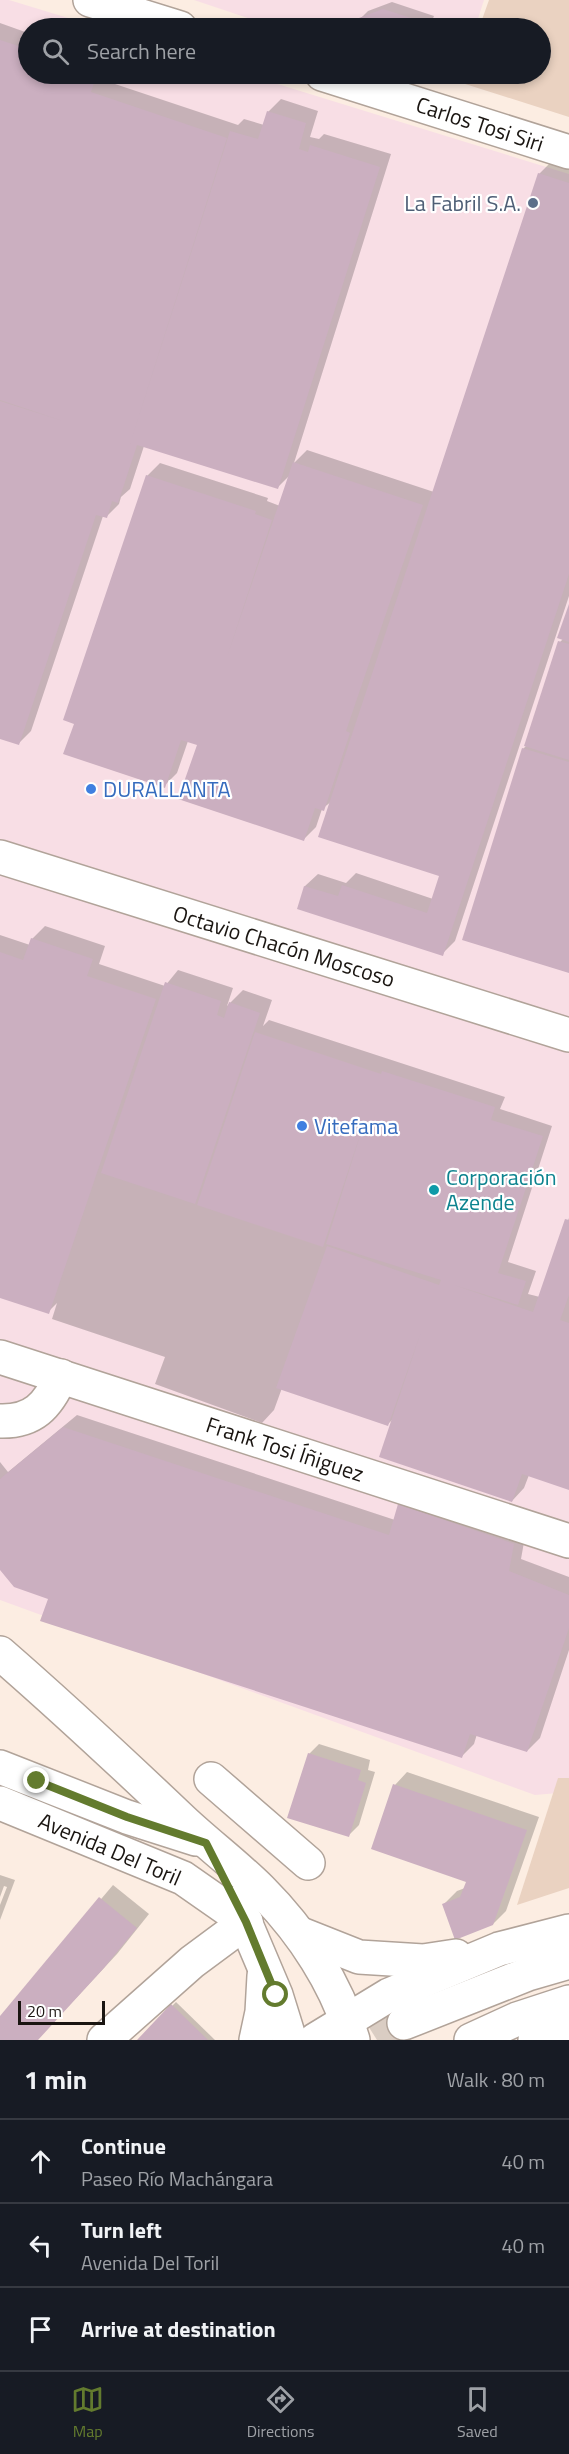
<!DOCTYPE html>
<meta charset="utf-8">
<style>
:root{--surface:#171b24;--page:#242831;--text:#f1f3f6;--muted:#9ea1a6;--line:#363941;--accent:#637b2e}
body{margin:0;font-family:"Titillium Web",sans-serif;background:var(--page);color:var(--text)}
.scale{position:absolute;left:18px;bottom:15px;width:87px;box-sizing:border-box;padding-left:6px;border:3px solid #1a1511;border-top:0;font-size:16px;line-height:21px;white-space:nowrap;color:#1a1511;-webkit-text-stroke:4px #fff;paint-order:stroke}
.stop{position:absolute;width:18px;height:18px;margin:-14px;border:4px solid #637b2e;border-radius:50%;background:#fff}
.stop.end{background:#637b2e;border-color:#fff;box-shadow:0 2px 6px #0008}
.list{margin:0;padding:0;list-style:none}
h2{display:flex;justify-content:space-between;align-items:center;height:78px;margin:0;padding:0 24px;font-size:26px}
h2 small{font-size:20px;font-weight:400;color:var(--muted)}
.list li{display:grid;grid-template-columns:39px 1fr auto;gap:18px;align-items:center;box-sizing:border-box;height:84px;padding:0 24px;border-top:2px solid var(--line)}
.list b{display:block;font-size:22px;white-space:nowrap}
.list p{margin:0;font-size:20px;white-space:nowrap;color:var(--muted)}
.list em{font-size:20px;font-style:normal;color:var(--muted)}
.icon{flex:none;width:33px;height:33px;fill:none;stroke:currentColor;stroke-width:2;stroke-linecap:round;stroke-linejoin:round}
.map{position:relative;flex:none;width:569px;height:2040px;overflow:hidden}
.search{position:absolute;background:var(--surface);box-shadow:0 3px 9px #0003;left:18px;right:18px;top:18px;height:66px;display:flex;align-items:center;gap:15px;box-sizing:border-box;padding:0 21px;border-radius:33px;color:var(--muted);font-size:22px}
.sheet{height:330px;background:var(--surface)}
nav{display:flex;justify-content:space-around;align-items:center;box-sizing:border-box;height:84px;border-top:2px solid var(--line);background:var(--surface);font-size:16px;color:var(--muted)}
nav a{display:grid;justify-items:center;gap:3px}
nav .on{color:var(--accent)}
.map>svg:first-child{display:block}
</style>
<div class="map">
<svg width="569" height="2040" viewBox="0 0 569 2040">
<rect width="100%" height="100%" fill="#fcede2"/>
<g fill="#f8dee5">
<path d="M0,0H9L101,28H28V74H245L569,174V1792L535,1795L0,1600Z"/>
<path d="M194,0H484L475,28H278Z"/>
</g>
<g fill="#ead2c1">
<path d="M489,0H569V117L462,83L465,74H540V28H479Z"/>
<path d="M558,1778H569V1888L517,1905Z"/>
</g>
<g fill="#0003">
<path d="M392,2L434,16L429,28H356L360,19L368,11Z"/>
<path d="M0,23L28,33V74H104L103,80L238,125L244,119L264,125L268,112L281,99L318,111L310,137L319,139L324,134L391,154L294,463L307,450L434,492L539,174L552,161L569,167V596L455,941L442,954L299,908L305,886L318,874L346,883L356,873L433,899L441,876L332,801L322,809L316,827L304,839L199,744L188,741L177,773L164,786L76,723L147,476L160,463L268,498L267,501L280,506L290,475L278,487L144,446L130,489L121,497L119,504L106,517L103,516L31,731L19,743L0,737Z"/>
<path d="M569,607V972L523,749L527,745L560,642L563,639Z"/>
<path d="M45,926L105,946L99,964L165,986L178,970L233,988L227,1006L243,990L272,1000L263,1026L269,1020L505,1097L500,1109L552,1126L508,1262L536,1271L528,1294L540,1297L569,1218V1488L529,1475L524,1488L512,1501L393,1419L387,1425L282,1388L274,1410L262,1423L155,1384L165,1357L52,1319L57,1303L48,1312L0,1296V935L30,945L32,939Z"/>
<path d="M77,1415L395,1520L399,1505L412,1492L526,1531L521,1559L569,1577V1650L540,1738L527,1751L477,1734L474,1744L461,1757L49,1598L0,1567V1462L8,1472Z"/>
<path d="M319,1744L370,1760L368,1770L375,1772L359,1825L348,1836L309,1754Z"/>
<path d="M407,1772L539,1817L506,1911L493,1924L444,1904L457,1891L465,1888L468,1881L395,1785Z"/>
<path d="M0,1875L15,1880L0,1920V1905L7,1887L4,1886L0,1897Z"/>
<path d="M113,1885L149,1914L117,1954L37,2040H0V2018Z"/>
<path d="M176,2002L215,2040H139Z"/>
</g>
<g fill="#cbafc0">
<path d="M383,9L427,23L425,28H355L359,18Z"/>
<path d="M0,40L28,49V74H97L91,92L227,138L130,444L230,131L258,139L267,111L306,123L299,149L308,152L310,145L380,167L278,489L137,445L118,503L112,501L107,518L96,515L19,745L0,739V401L63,421L0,400Z"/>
<path d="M442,74H468L465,81Z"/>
<path d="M538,173L569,183V574L443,956L297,909L304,886L338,896L342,885L427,913L439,876L318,837Z"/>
<path d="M293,462L423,505L346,731L350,733L324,811L315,808L304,841L178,799L197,745L181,740L165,788L63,754L74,724L63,720L146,475L256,511L255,514L272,520L227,657Z"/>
<path d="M569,604V642L557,638Z"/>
<path d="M558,641L569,644V760L524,746Z"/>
<path d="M522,748L569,762V973L462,940Z"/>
<path d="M31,938L93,959L87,976L156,999L49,1314L0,1298V952L23,960Z"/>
<path d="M165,982L221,1001L217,1015L224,1018L229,1002L260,1013L195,1204L101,1173Z"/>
<path d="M255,1032L381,1074L382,1071L495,1107L491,1120L543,1136L498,1273L526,1281L518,1305L454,1285L533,1312L565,1219L569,1220V1295L560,1320L569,1323V1490L522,1474L512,1502L379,1457L421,1332L388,1426L276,1388L327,1246L439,1285L441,1280L326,1244L363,1126L323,1247L197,1205Z"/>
<path d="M63,1427L389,1535L398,1504L514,1544L509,1571L569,1595V1628L527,1752L470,1734L462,1758L40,1621L48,1599L14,1587L0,1570V1479Z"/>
<path d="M308,1753L361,1770L358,1780L366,1783L349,1837L287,1818Z"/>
<path d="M393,1784L527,1830L493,1925L455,1940L442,1904L460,1897L466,1882L371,1849Z"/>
<path d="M99,1897L137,1928L104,1968L38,2040H0V2016Z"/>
<path d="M171,2004L208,2040H137Z"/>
</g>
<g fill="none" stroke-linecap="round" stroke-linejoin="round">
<path stroke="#dacdc3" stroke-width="33" stroke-dasharray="33 16" stroke-linecap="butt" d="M377,2040L404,2023"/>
<defs>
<g id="minor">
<path d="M0,1357L569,1541"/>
<path d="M0,1421C33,1422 48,1406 61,1376"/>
<path d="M211,1779L308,1863"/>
<path d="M104,2040L192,1962L246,1922"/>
</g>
<g id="major">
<path d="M90,0L180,28"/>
<path d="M322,74L569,152"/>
<path d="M0,857L569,1035"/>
<path d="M0,1653C61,1706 120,1761 179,1817C205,1842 235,1864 261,1890C302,1931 337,1984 353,2040"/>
<path d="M0,1767L127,1817L196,1839"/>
<path d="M0,1803L183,1878L246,1922"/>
<path d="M237,1903L276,1995L290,2040"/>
<path d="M301,1934L359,1957L423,1961L456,1956"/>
<path d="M404,2023L528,1974L569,1962"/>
<path d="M256,2040L262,2012L264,1976"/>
<path d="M315,2040L389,1995L499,1949L569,1931"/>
<path d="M471,2040L517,2019L569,2002"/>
<path d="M535,2040L569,2029"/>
</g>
</defs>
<use href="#minor" stroke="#b1a399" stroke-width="36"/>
<use href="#major" stroke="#b1a399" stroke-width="36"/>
<use href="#minor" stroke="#fff" stroke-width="33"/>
<use href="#major" stroke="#fff" stroke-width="33"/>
</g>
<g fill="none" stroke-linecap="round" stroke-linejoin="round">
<path stroke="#637b2e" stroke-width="8" d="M37,1781L127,1817L206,1843L246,1922L276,1995"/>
</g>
<circle fill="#5c6f8a" stroke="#fff" stroke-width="2" cx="533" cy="203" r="6"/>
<g fill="#3f7fe0" stroke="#fff" stroke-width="2">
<circle cx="91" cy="789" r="6"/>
<circle cx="302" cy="1126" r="6"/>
</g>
<circle fill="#0f9aa8" stroke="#fff" stroke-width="2" cx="434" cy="1190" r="6"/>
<g text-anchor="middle" stroke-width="4.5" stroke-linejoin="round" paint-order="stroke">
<g font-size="22" fill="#1a1511" stroke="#fff">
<text transform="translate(480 124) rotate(18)" y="8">Carlos Tosi Siri</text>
<text transform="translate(284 946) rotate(17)" y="8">Octavio Chacón Moscoso</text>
<text transform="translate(285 1449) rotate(18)" y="8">Frank Tosi Íñiguez</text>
<text transform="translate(110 1849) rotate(23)" y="8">Avenida Del Toril</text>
</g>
<g font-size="22" fill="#4e5e75" stroke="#fff" text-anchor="end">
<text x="521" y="211">La Fabril S.A.</text>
</g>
<g font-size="22" fill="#366cbe" stroke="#fff" text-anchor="start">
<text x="103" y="797">DURALLANTA</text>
<text x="314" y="1134">Vitefama</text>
</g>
<g font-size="22" fill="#0d838f" stroke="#fff" text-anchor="start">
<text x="446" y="1185">Corporación<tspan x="446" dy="25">Azende</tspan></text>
</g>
</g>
</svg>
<div class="scale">20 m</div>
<div class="stop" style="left:276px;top:1995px"></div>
<div class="stop end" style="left:37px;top:1781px"></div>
<div class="search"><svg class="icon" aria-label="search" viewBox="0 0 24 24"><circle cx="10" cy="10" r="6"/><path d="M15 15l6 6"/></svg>Search here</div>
</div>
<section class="sheet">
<h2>1 min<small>Walk · 80 m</small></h2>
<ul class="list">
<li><svg class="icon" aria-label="ahead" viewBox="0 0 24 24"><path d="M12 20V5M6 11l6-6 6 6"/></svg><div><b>Continue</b><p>Paseo Río Machángara</p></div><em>40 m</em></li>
<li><svg class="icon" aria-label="left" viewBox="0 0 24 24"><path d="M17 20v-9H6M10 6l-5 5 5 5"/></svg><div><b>Turn left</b><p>Avenida Del Toril</p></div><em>40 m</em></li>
<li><svg class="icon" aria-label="arrive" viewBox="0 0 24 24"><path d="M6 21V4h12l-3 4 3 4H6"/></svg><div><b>Arrive at destination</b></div></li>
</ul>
</section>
<nav>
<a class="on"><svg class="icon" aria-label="map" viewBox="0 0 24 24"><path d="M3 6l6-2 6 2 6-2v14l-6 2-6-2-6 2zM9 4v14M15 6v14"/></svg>Map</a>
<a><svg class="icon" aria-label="directions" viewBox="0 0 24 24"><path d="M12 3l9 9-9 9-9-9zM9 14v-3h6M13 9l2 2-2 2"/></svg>Directions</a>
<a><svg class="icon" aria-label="saved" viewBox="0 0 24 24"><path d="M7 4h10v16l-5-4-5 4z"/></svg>Saved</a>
</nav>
